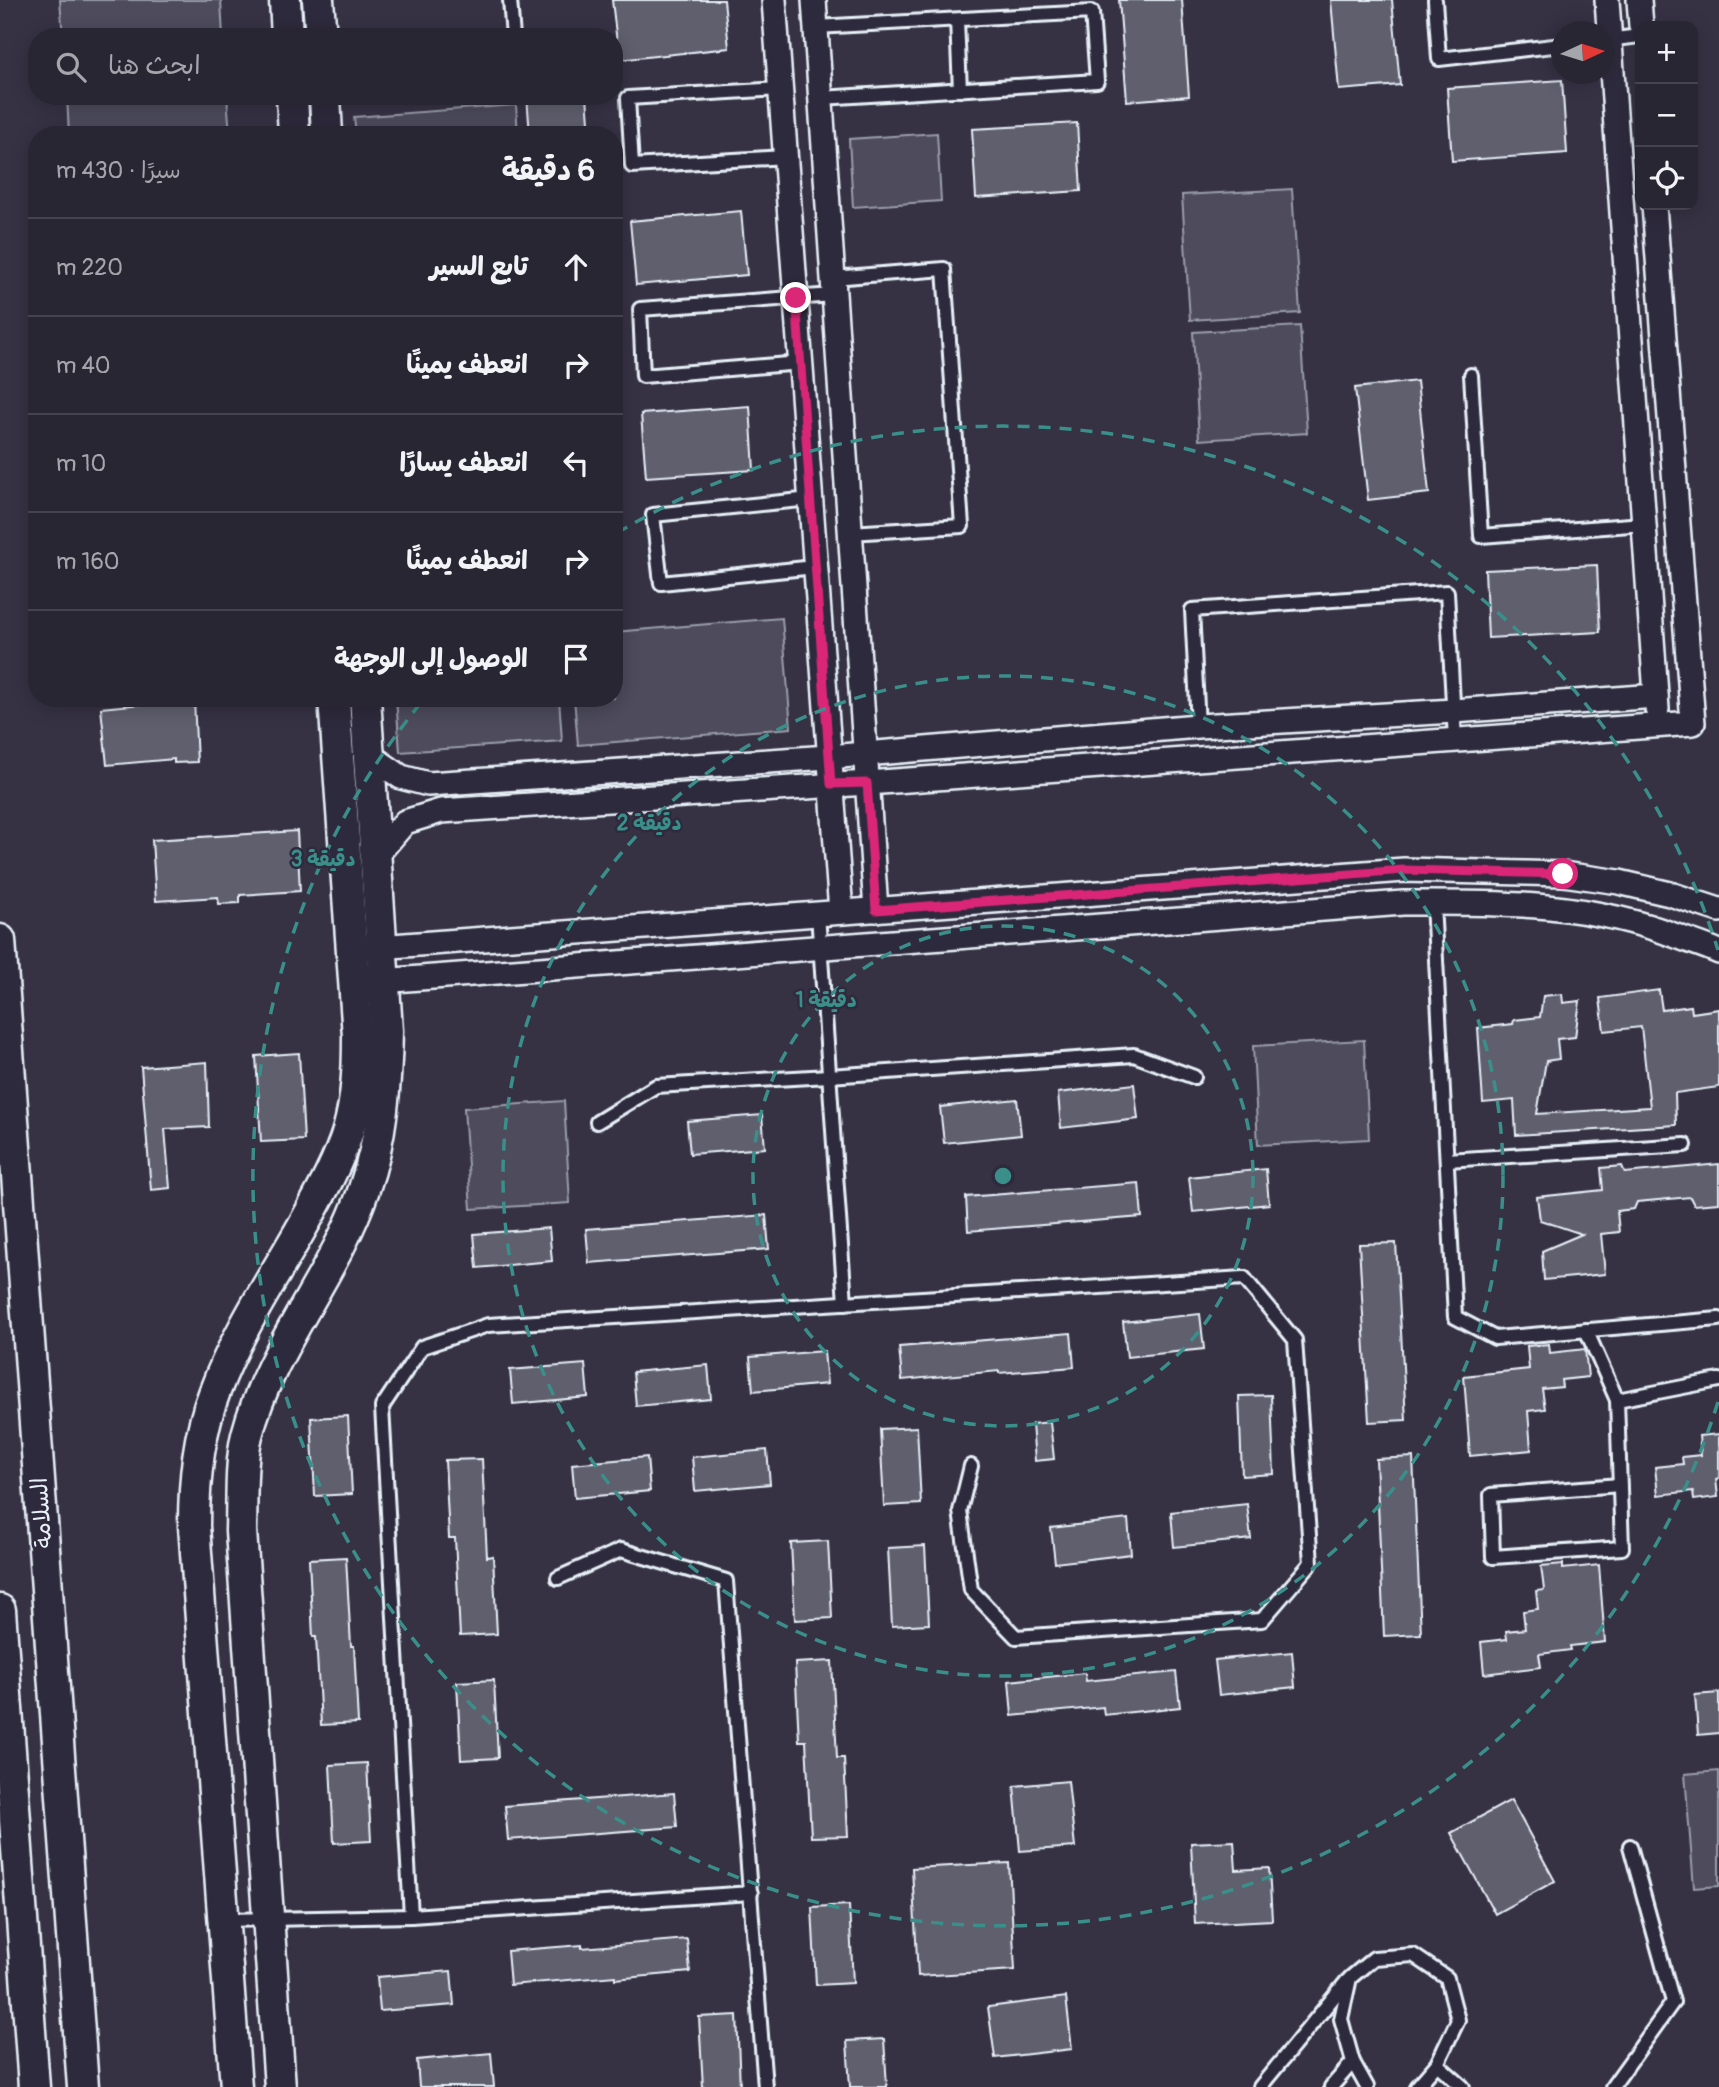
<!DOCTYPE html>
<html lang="ar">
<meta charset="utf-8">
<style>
:root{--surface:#282633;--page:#34323f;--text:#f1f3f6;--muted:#a5a5ac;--line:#44434e}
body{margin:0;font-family:Pangolin,"Playpen Sans Arabic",sans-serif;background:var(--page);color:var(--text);direction:rtl}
.controls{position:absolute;right:21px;top:21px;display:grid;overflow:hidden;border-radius:14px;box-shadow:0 4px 18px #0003}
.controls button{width:63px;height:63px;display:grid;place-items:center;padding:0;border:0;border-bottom:2px solid var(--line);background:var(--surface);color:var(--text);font:35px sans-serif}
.compass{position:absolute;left:1551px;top:21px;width:63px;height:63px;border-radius:50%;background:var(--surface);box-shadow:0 4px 18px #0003;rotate:86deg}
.stop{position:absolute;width:21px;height:21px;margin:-16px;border:5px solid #db2777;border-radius:50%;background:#fff}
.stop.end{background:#db2777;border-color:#fff;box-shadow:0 2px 7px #0008}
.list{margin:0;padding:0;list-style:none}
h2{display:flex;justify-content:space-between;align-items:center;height:91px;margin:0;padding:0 28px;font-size:30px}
h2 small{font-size:23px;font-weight:400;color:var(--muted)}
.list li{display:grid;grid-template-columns:46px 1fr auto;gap:21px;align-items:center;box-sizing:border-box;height:98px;padding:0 28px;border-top:2px solid var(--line)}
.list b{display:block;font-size:26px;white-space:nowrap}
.list em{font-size:23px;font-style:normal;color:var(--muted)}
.icon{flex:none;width:38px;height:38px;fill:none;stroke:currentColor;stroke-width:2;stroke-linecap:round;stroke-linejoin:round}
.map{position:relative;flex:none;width:1719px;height:2087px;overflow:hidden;direction:ltr}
.search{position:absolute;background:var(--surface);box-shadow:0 4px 18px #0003;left:28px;top:28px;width:595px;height:77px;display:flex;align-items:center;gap:18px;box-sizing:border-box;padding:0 24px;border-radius:28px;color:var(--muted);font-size:26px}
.panel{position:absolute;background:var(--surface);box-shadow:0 4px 18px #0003;left:28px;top:126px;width:595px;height:581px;border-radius:28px;direction:rtl}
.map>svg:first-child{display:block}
</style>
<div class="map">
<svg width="1719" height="2087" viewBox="0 0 1719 2087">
<rect width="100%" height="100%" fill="#363244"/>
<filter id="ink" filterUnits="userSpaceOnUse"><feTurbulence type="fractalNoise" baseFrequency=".0143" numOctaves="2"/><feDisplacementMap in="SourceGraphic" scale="14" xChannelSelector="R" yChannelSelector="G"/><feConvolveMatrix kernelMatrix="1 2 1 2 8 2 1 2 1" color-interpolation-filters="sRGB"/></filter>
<g filter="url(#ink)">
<g fill="#4d4b5c" stroke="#9a9eaa" stroke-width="2">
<path d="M60,0H221L223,37H63Z"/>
<path d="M67,96H227L230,135H69Z"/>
<path d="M516,105L518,135H356L354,117Z"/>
<path d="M937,133L941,201L853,207L849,139Z"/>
<path d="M1292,189L1300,313L1190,320L1182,195Z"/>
<path d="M1300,326L1307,433L1199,440L1193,332Z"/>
<path d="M782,618L791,728L578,745L574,698H614V632Z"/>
<path d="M396,698H559L562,741L400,752Z"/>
<path d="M1364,1040L1369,1139L1258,1145L1253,1046Z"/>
<path d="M564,1101L570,1203L471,1209L464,1108Z"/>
<path d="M1719,1771V1886L1694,1888L1685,1774Z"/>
</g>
<g fill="#605e6e" stroke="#e8f1f8" stroke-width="2">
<path d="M612,0H724L729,48L619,60Z"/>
<path d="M1119,0H1182L1189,96L1127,101Z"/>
<path d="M1331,0H1392L1400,85L1339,90Z"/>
<path d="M1562,80L1567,153L1452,161L1447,88Z"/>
<path d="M527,96H587L590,135H530Z"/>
<path d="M1077,123L1081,191L976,198L972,129Z"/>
<path d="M741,211L747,275L636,285L630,221Z"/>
<path d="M1417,381L1429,493L1368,500L1355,388Z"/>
<path d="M750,406L754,470L646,477L641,414Z"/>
<path d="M1597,565L1600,632L1488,638L1485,570Z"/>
<path d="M194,699L197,762L174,763V759L107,765L101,708Z"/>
<path d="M297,831L300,891L240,895V903L219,904L218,897L156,901L152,840Z"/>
<path d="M1659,990L1662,1010L1691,1006L1692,1013L1719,1009V1087L1675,1093L1676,1125L1516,1135L1514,1100L1483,1103L1478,1028L1513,1024L1514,1020L1540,1017L1543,996L1562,994L1563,1003L1580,1001L1575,1037L1557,1039L1559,1059L1546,1061L1537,1114L1650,1107L1641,1027L1604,1031L1600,998Z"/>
<path d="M299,1053L304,1140L261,1142L256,1056Z"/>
<path d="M207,1062L209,1127L165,1129L170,1188L151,1190L141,1067Z"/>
<path d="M1134,1084L1138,1119L1061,1128L1058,1093Z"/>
<path d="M1017,1099L1021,1135L944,1143L940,1107Z"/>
<path d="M762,1115L765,1148L690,1154L687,1121Z"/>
<path d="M1719,1164V1203L1694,1205L1690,1197L1637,1202L1634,1209L1617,1211L1619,1232L1601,1234L1605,1274L1544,1280L1542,1251L1582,1234L1540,1220L1537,1197L1603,1190L1601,1168L1622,1166L1625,1173Z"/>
<path d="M1266,1169L1269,1204L1193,1212L1189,1177Z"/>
<path d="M1139,1183L1142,1217L968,1231L966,1197Z"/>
<path d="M766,1215L769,1249L589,1263L586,1229Z"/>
<path d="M549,1228L552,1261L477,1268L474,1234Z"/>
<path d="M1396,1243L1406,1420L1369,1422L1359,1244Z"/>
<path d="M1200,1314L1204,1349L1127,1357L1123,1322Z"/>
<path d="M1071,1333L1074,1367L999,1373V1371L902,1380L899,1347Z"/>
<path d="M1549,1344L1550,1353L1585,1349L1588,1377L1561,1380L1562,1387L1542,1389L1545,1409L1528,1411L1531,1450L1470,1456L1464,1376L1529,1369L1527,1346Z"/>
<path d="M824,1351L827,1384L753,1391L750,1357Z"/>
<path d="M585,1364L588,1397L513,1404L510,1370Z"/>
<path d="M708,1365L711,1399L636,1406L633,1372Z"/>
<path d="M1271,1395L1274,1474L1242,1476L1239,1396Z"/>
<path d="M348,1416L352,1494L315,1496L311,1418Z"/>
<path d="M1050,1422L1054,1459L1035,1461L1032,1424Z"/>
<path d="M917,1427L921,1504L884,1506L880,1429Z"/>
<path d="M1719,1434V1478L1716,1479L1718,1497L1694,1500L1693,1491L1658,1495L1655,1467L1683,1464L1682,1457L1701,1455L1699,1436Z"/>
<path d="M767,1450L770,1484L695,1491L692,1457Z"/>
<path d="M647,1457L650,1491L575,1498L572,1464Z"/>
<path d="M1413,1457L1421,1634L1384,1636L1376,1459Z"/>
<path d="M482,1459L487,1557L493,1556L497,1634L460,1636L455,1538H449L445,1460Z"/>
<path d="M1247,1504L1251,1539L1174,1547L1171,1512Z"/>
<path d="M1128,1519L1131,1554L1055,1563L1051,1528Z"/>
<path d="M828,1541L832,1618L795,1620L791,1543Z"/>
<path d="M925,1546L929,1624L892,1626L888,1548Z"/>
<path d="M346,1557L351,1646H354L358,1723L321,1725L316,1637H313L309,1559Z"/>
<path d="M1563,1564V1569L1599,1565L1605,1642L1570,1646L1571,1650L1539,1654L1541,1667L1484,1674L1481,1642L1507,1639L1506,1631L1525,1629L1523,1611L1538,1609L1536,1591L1544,1590L1541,1566Z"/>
<path d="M1292,1652L1295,1687L1219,1695L1215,1660Z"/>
<path d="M832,1661L837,1758H844L848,1836L811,1837L806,1741H799L795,1663Z"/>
<path d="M1176,1672L1180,1707L1104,1715L1103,1707L1012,1716L1009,1681L1085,1673L1086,1681Z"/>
<path d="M494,1680L498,1758L461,1760L457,1682Z"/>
<path d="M1719,1693V1733L1698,1735L1695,1695Z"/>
<path d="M367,1763L371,1841L334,1843L330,1765Z"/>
<path d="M1068,1781L1075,1847L1020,1851L1014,1786Z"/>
<path d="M674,1793L677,1827L508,1840L505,1806Z"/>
<path d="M1511,1800L1555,1881L1495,1914L1451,1833Z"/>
<path d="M1234,1841L1236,1870L1269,1868L1272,1920L1195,1924L1191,1843Z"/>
<path d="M1009,1863L1015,1970L918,1976L912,1868Z"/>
<path d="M849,1905L853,1983L816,1985L812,1907Z"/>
<path d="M687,1939L690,1972L615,1979V1976L510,1985L507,1951L582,1945V1948Z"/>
<path d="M451,1971L454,2005L380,2011L377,1977Z"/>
<path d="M1066,1997L1072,2049L995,2058L988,2007Z"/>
<path d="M737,2015L740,2087H703L699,2017Z"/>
<path d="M884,2039L887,2087H850L847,2041Z"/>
<path d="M491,2053L494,2087H419L417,2060Z"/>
</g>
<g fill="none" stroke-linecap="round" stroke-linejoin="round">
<defs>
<g id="service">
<path d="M510,0L513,37"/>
<path d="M1435,0L1439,59L1562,45"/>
<path d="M957,20L960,90"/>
<path d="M816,27L1092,12L1097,81L821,98"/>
<path d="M1607,40L1640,36"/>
<path d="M781,89L628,98L632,166L786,157"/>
<path d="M833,278L944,269L962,526L850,533"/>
<path d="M801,363L643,376L640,309L834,295"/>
<path d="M1471,375L1481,536L1644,524"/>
<path d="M811,499L653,515L661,583L815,567"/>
<path d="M1198,726L1192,610L1447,592L1455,740"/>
<path d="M1433,903L1455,1317L1495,1338L1719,1319"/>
<path d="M818,914L845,1303"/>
<path d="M597,1122L656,1086L829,1076L1134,1055L1194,1077"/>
<path d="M1447,1160L1685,1145"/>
<path d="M1586,1330L1617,1400"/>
<path d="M1620,1485L1491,1495L1493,1557L1622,1548L1617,1400L1719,1380"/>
<path d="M558,1578L621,1550L726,1581L765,2087"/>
<path d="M411,1916L382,1407L422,1347L488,1325L1244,1278L1295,1340L1311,1563L1262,1620L1016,1637L971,1590L960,1511L971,1466"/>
<path d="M223,1920L411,1916L751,1893"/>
<path d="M1353,2062L1367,2087"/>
<path d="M1437,2064L1463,2087"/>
<path d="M1260,2087L1347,1981"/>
<path d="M1331,2087L1353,2062L1341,2019L1350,1978L1374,1958L1413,1955L1447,1978L1458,2020L1437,2064L1417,2087"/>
<path d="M1612,2087L1673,2002L1630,1846"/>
</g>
<g id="minor">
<path d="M774,0L841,912"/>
<path d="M814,0L876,910"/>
<path d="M1607,0L1657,709"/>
<path d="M1639,0L1641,26"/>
<path d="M368,754L401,777L428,784L829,757L1198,726L1454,711L1656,696"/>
<path d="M375,857L405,822L441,811L867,783L1693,723L1654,205"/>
<path d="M365,948L1404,870L1563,874L1619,882L1670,894L1719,910"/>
<path d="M368,982L1403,903C1502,903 1585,901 1679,937C1692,942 1706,946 1719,952"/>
</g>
<g id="tertiary">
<path d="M285,0L287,37"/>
<path d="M318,0L321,37"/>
<path d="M292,96L294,135"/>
<path d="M325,96L327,135"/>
<path d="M0,940L83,2087"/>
<path d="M0,1610L34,2087"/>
<path d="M236,2087L194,1526C194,1480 198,1434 215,1391C237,1332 274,1277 305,1222C321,1193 338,1163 348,1131C357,1100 358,1068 358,1036L334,698"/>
<path d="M280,2087L241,1531C242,1502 240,1463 247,1435C270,1346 335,1275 364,1189C382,1138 386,1084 387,1031L365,698"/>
</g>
</defs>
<use href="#service" stroke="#e8f1f8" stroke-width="18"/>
<use href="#minor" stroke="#e8f1f8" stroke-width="28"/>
<use href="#tertiary" stroke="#e8f1f8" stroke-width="35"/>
<use href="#service" stroke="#2f2a3d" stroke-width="12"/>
<use href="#minor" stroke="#2f2a3d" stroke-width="23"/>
<use href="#tertiary" stroke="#2f2a3d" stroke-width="30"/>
</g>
</g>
<g fill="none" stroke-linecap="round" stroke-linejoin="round" filter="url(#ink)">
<path stroke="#db2777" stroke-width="9" d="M796,298L831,784L867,783L876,910L1404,870L1563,874"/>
</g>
<g fill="none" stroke="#3a8f8a" stroke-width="3.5" stroke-dasharray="12 9">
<circle cx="1003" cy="1176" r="250"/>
<circle cx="1003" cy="1176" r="500"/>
<path d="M1718 1402A750 750 0 1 1 424 699M617 533A750 750 0 0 1 1718 950"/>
</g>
<g text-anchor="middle" stroke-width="5" stroke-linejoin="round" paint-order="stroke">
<g font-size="23" fill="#e8f1f8" stroke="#2f2a3d">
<text transform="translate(41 1513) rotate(-94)" y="8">السلامة</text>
</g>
</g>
<circle cx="1003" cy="1176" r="10" fill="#3a8f8a" stroke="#2f2a3d" stroke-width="3.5"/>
<g font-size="21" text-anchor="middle" font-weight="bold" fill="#3a8f8a" stroke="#2f2a3d" stroke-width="5" stroke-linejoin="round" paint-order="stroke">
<text x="649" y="830">2 دقيقة</text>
<text x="323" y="866">3 دقيقة</text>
<text x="826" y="1007">1 دقيقة</text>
</g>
</svg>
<div class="controls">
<button>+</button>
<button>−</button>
<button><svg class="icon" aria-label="locate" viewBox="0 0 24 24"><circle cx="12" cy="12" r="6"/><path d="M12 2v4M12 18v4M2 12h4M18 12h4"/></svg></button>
</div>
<svg class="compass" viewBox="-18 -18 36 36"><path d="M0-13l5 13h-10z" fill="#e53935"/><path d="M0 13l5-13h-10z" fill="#a5a5ac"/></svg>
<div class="stop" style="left:1563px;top:874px"></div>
<div class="stop end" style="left:796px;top:298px"></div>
<div class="search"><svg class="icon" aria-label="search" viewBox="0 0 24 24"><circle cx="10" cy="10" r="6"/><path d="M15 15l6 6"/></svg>ابحث هنا</div>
<section class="panel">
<h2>6 دقيقة<small>سيرًا · 430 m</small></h2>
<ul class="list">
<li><svg class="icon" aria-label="ahead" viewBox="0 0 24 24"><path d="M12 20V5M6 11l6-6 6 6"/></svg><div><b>تابع السير</b></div><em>220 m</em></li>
<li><svg class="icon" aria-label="right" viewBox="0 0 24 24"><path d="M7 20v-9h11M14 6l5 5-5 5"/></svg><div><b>انعطف يمينًا</b></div><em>40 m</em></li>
<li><svg class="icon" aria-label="left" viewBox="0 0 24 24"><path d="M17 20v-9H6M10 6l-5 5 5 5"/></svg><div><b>انعطف يسارًا</b></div><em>10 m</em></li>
<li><svg class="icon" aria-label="right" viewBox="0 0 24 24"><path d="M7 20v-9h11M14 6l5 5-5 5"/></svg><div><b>انعطف يمينًا</b></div><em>160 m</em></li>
<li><svg class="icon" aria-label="arrive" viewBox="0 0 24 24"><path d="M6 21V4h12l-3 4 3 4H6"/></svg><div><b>الوصول إلى الوجهة</b></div></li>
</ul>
</section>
</div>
